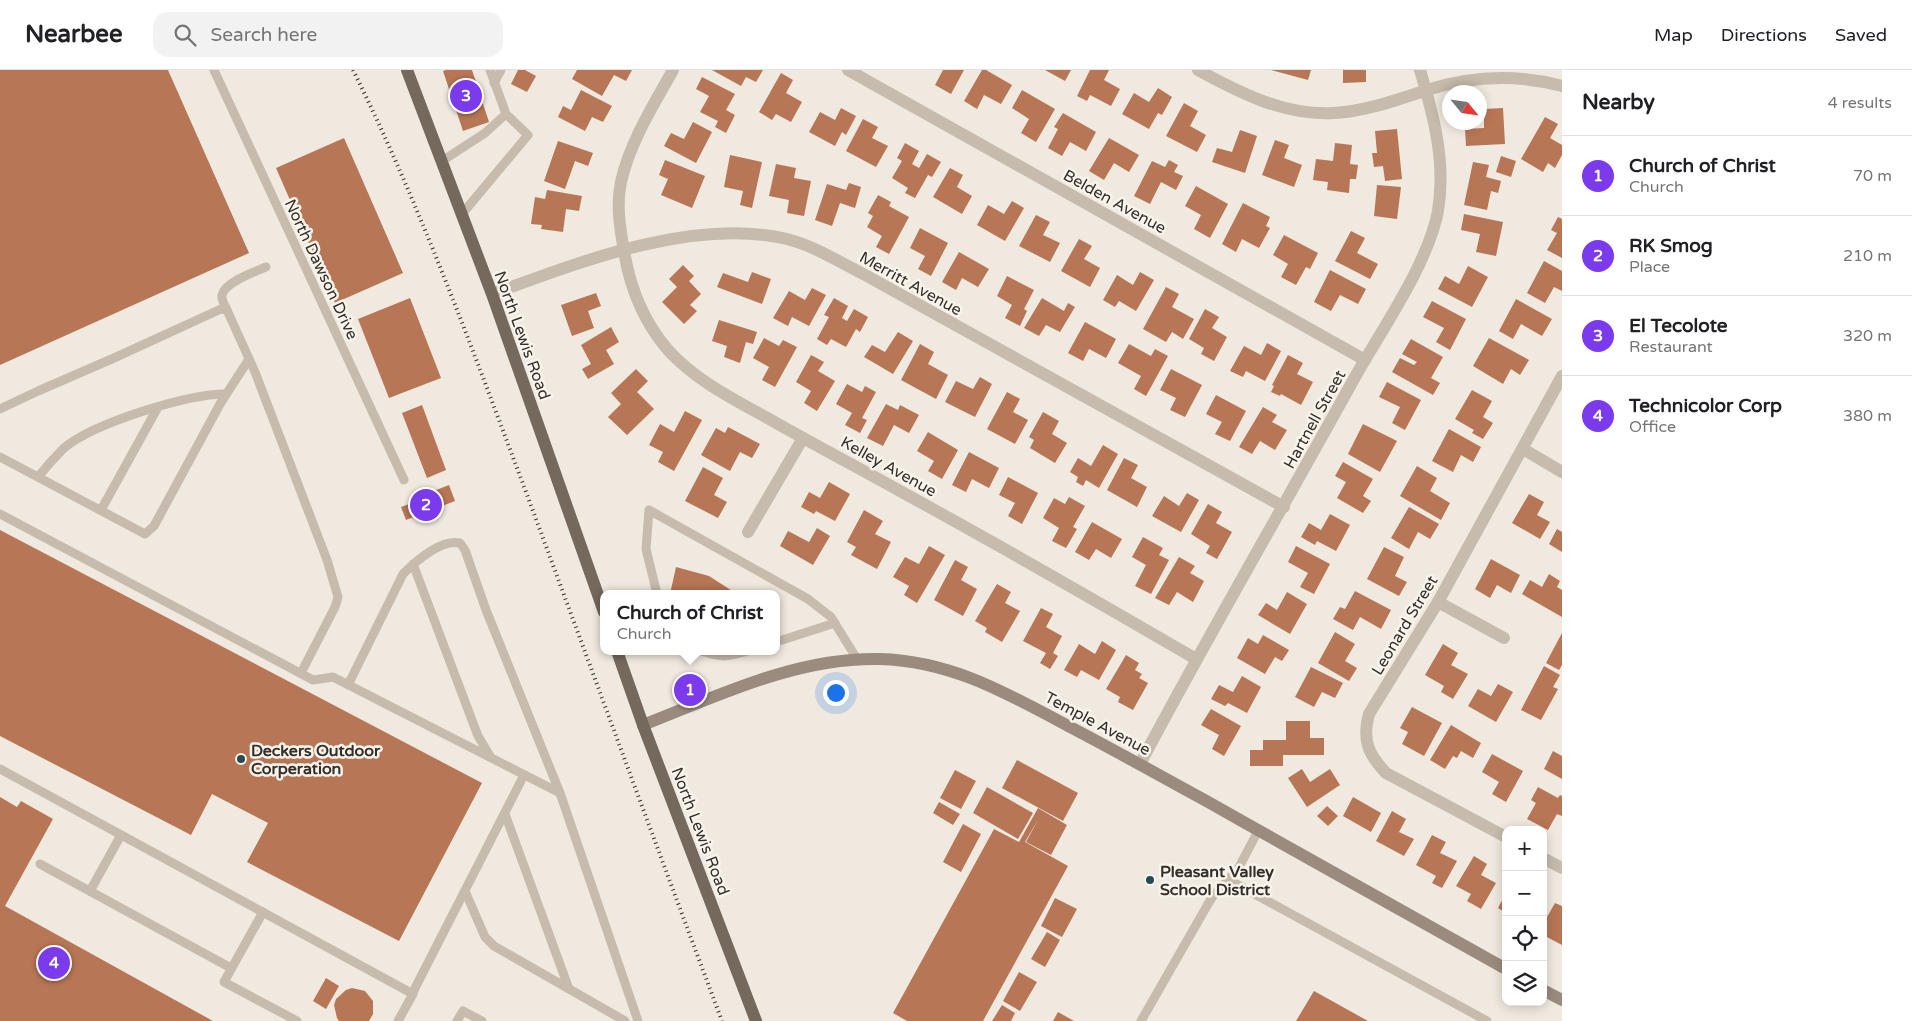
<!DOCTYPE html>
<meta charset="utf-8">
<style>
:root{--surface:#fff;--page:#f2f2f2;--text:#202124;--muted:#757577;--line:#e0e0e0;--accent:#7c3aed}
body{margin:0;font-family:"Varela Round",sans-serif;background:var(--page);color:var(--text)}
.controls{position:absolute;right:15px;bottom:15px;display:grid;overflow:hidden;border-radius:10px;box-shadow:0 2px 12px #0003}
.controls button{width:45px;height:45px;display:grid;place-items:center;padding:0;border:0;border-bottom:1px solid var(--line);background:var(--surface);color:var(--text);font:25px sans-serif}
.compass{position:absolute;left:1442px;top:15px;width:45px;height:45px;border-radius:50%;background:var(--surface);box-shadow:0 2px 12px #0003;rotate:119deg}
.you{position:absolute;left:835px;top:622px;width:18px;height:18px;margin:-12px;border:4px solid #fff;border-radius:50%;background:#1a73e8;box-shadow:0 0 0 8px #1a73e833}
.badge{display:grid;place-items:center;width:32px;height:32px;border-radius:50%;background:var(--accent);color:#fff;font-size:16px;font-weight:700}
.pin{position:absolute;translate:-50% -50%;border:2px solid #fff;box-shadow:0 1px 5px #0006}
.popup{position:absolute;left:600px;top:520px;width:180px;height:65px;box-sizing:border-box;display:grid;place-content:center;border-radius:10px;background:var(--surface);filter:drop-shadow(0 1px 4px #0005);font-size:16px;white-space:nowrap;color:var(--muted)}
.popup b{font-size:19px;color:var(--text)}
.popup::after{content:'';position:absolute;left:50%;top:100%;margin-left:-10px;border:10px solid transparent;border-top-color:var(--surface)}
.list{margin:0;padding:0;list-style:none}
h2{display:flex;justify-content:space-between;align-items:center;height:65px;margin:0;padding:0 20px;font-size:21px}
h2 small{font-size:16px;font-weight:400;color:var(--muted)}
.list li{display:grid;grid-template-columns:32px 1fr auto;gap:15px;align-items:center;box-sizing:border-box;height:80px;padding:0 20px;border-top:1px solid var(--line)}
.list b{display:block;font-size:19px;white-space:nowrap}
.list p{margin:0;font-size:16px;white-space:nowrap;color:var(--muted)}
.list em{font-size:16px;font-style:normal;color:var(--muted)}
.icon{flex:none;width:28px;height:28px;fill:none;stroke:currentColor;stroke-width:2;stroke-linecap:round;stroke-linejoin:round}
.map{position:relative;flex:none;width:1562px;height:951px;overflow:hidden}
header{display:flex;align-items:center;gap:30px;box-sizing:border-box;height:70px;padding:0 25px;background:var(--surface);border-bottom:1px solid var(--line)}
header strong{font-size:24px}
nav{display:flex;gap:28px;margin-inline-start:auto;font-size:18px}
.search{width:350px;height:45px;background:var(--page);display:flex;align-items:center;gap:12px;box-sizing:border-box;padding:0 18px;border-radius:15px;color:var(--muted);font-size:19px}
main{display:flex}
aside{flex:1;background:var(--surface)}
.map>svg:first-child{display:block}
</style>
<header>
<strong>Nearbee</strong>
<div class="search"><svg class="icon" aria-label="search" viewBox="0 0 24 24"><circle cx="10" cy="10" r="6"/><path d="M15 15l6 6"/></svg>Search here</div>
<nav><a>Map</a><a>Directions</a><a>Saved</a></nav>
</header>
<main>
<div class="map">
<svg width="1562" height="951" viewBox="0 0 1562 951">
<rect width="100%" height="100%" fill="#f0e9df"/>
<g fill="#b77656">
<path d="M0,0H168L249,183L0,295Z"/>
<path d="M446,0H472L489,52L463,61L443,1Z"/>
<path d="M518,0H525L536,6L527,22L511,14Z"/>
<path d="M577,0H632L626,11L614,5L602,26L572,9Z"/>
<path d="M712,0H763L756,12L746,7L741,16Z"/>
<path d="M943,0H964L951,24L935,15Z"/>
<path d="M982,0H986L1012,15L1001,34L984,25L977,39L964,31Z"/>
<path d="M1045,0H1071L1065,11Z"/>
<path d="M1090,0H1109L1104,10L1120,19L1111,36L1090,25L1087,31L1077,26Z"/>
<path d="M1271,0H1311L1308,10Z"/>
<path d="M1343,0H1366V12L1343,13Z"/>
<path d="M781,3L793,10L786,23L802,32L791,52L776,44L772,50L759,42Z"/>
<path d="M702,7L735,24L726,40L735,45L726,63L715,57L718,51L700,42L709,26L696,19Z"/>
<path d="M1158,18L1172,27L1162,45L1158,43L1149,59L1122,44L1134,23L1149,32Z"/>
<path d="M581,20L612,36L603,52L592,47L585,61L558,47L563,36L571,40Z"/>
<path d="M1022,20L1055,39L1036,72L1021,63L1029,49L1012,38Z"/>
<path d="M1184,33L1198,41L1190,56L1206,65L1197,82L1166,66Z"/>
<path d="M841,38L856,46L846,65L842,62L835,76L809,62L820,42L835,50Z"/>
<path d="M1503,38L1505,74L1466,76L1465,59L1484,58V39Z"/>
<path d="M1063,43L1096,62L1086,81L1070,72L1062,86L1048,78L1058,59L1054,57Z"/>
<path d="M1545,47L1558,54L1550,68L1562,75V85L1555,98L1548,93L1543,102L1521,89Z"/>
<path d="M863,49L878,57L872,68L888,76L876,97L846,81Z"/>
<path d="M693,52L712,62L696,93L664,76L671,63L684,69Z"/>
<path d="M1397,59L1402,109L1385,111L1383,96L1374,97L1372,83H1377L1375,61Z"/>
<path d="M1240,60L1257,66L1245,103L1212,92L1217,78L1232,82Z"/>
<path d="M344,68L403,203L335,233L276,98Z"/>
<path d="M1109,68L1139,85L1129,102L1114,93L1104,110L1089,101Z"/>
<path d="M1275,70L1289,75L1284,88L1302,95L1294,117L1262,105Z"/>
<path d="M558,71L593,83L588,96L575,91L565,119L544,111Z"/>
<path d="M905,73L919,81L912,94L919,98L927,84L941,92L932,107L928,105L915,128L905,123L908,118L892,108L902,91L897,88Z"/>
<path d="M1335,73L1352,75L1350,94L1358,95L1356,109H1350L1349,123L1327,120L1328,112L1313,110L1316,89L1333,91Z"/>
<path d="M730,85L762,92L752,138L740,135L743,121L724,117Z"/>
<path d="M1501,86L1516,91L1511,107L1496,102Z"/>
<path d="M665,90L705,106L692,138L661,125L668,109L659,105Z"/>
<path d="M1169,90L1178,95L1174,102L1183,106L1176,120L1161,112L1150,134L1134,126L1152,91L1165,97Z"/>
<path d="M1473,92L1489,95L1486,107L1501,111L1498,123L1491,121L1487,140L1464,135Z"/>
<path d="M776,94L796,98L794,108L811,111L804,146L787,143L789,130L769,126Z"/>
<path d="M950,98L963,105L957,117L972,126L962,144L933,127Z"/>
<path d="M849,113L861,117L855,138L840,133L832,156L815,150L827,114L846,120Z"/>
<path d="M1377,115L1401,117L1397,149L1374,146Z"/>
<path d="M1196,116L1228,134L1210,168L1194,159L1201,145L1185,136Z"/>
<path d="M547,120L582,126L579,141L566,139L563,162L541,159L542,155L531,154L535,127L545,129Z"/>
<path d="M878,125L891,132L889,136L909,147L889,184L876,177L882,166L867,157L873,146L868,143Z"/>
<path d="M1012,131L1024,138L1005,171L977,155L988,135L1004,144Z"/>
<path d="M1243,133L1270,147L1266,156L1270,158L1259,178L1242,169L1236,182L1222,174Z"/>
<path d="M1464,144L1503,152L1496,186L1476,182L1480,164L1461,160Z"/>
<path d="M1036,145L1050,152L1043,165L1060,173L1050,192L1019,176Z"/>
<path d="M1558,147L1562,149V188L1547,180L1557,163L1551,160Z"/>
<path d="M920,158L948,173L931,206L918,199L925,186L910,178Z"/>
<path d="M1351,161L1365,168L1357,183L1378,194L1370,209L1335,191Z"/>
<path d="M1284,165L1318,183L1310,199L1306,197L1296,215L1281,207L1288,194L1273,185Z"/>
<path d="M1079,169L1092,176L1084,189L1100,198L1090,217L1061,201Z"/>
<path d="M959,182L989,199L978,217L962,208L956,220L942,212Z"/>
<path d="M1544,191L1562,201V221L1554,217L1545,233L1527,223Z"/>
<path d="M683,195L694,206L689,211L701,224L690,235L697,241L684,254L662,232L677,217L669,209Z"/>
<path d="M1468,196L1488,207L1472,237L1438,219L1445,206L1459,214Z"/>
<path d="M1330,200L1366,219L1358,234L1340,225L1331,241L1314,232Z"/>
<path d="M752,202L771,209L762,234L717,217L723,203L748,212Z"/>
<path d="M1140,202L1154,210L1136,241L1119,231L1115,237L1103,230L1117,205L1133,215Z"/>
<path d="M1007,206L1034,220L1024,239L1027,241L1020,256L1005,248L1012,235L997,226Z"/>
<path d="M1166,217L1179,224L1172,237L1194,249L1183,269L1172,262L1166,272L1143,259Z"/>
<path d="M812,218L826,225L809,256L792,247L788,256L773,248L789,221L805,230Z"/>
<path d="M596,223L601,236L588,241L594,258L572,266L561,235Z"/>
<path d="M410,228L441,308L389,328L358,249Z"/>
<path d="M834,228L848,236L842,248L847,251L854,239L868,247L860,262L856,259L846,277L831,269L827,275L817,269L829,247L824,245Z"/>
<path d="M1042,228L1064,241L1068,233L1075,237L1060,262L1046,255L1039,266L1024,258Z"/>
<path d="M1516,229L1552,249L1542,266L1521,254L1513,269L1499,261Z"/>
<path d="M1432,231L1466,249L1450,280L1436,272L1444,258L1423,247Z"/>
<path d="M1205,239L1219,247L1212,258L1227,267L1214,291L1201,284L1204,278L1189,269Z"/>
<path d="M719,250L757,262L753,274L746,272L740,293L724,287L727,276L712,271Z"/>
<path d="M1085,252L1116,269L1106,288L1089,279L1083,291L1068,283Z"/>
<path d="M611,257L619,272L606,280L614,294L588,309L582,299L591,294L581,275Z"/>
<path d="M898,262L913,271L893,304L864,287L872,275L885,282Z"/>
<path d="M764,268L779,276L783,270L797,277L775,317L762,310L769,297L753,288Z"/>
<path d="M1489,268L1529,290L1520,305L1511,299L1503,314L1473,296Z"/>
<path d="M1411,269L1443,287L1431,308L1440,313L1433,325L1392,302L1400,288L1414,295L1417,292L1402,284Z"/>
<path d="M1267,273L1281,281L1265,311L1246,301L1243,307L1230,301L1244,276L1261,285Z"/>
<path d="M920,274L934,282L928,294L948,305L936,329L901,310Z"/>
<path d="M1129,274L1151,286L1155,279L1168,286L1146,326L1134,319L1141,306L1118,293Z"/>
<path d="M811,285L824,292L818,301L835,311L817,341L804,333L811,321L796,312Z"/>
<path d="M1288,285L1303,293L1297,304L1313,312L1301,335L1281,324L1280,326L1271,322L1274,316L1272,315Z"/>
<path d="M636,299L648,311L637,322L654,339L627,365L608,347L621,334L611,323Z"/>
<path d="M1171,299L1202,315L1185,347L1170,340L1176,328L1160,320Z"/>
<path d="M980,307L992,314L975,347L945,332L956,311L973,319Z"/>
<path d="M1387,312L1421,330L1405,360L1392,353L1400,337L1379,327Z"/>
<path d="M847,314L862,322L865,316L876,322L862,348L867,350L860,363L845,355L852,343L836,334Z"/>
<path d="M1472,320L1492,331L1483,347L1493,353L1483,369L1472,363L1474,360L1455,349Z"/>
<path d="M1007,322L1020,329L1013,342L1028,350L1015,374L987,359Z"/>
<path d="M1216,325L1246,341L1230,371L1215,364L1222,352L1206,344Z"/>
<path d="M886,334L898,340L900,335L919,345L909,363L894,355L883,376L867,368Z"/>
<path d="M422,335L446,400L427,408L402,343Z"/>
<path d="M1263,337L1277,345L1272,352L1287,360L1275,380L1260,371L1252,384L1239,377Z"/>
<path d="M685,341L702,350L674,401L658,392L663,382L649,375L660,354L674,362Z"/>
<path d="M1043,342L1059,351L1052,364L1067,373L1055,393L1030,378L1034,370L1029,367Z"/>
<path d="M1363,354L1397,371L1380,402L1348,384Z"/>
<path d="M728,357L760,374L752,388L740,382L730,401L701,385L716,358L725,363Z"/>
<path d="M1449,359L1481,377L1473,392L1461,385L1453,402L1432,391Z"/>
<path d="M928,362L958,380L942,409L928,401L934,391L917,381Z"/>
<path d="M1103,375L1118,384L1099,418L1086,410L1083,416L1076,412L1078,407L1070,402L1078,388L1091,396Z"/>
<path d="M969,382L999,398L989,418L972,409L966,422L952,415Z"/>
<path d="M1124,388L1138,395L1131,408L1147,417L1137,437L1107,420Z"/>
<path d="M1343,392L1373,409L1363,426L1371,431L1363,443L1337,428L1346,412L1335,406Z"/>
<path d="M1417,396L1437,408L1430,421L1450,433L1441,450L1400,426Z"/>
<path d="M703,397L723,408L714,425L727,432L718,448L685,431Z"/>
<path d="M1008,407L1038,423L1022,454L1008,446L1015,433L999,425Z"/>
<path d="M829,412L850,424L835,451L816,441L814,444L801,437L809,422L820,428Z"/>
<path d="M449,415L455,431L406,450L401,437L412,433L411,430Z"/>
<path d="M1187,423L1199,430L1181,462L1152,446L1164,426L1179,436Z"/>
<path d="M1529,424L1544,432L1537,445L1550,452L1540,469L1512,453Z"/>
<path d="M1069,427L1085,436L1073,457L1077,459L1066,478L1052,471L1059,458L1043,448L1054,428L1065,434Z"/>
<path d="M1208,434L1222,442L1216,453L1232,462L1217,489L1206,483L1210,476L1191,464Z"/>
<path d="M1409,437L1439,454L1430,469L1418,462L1409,479L1391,468Z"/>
<path d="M864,440L883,451L875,464L891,472L877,499L851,485L856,477L847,472Z"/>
<path d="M1330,444L1350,455L1336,481L1317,471L1315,475L1301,467L1309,453L1321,460Z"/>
<path d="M1092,452L1122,469L1111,488L1096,479L1089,490L1075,482Z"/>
<path d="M817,458L830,466L813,495L780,476L788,461L809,472Z"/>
<path d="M1557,459L1562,462V482L1549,474Z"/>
<path d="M0,460L482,713L399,871L247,792L268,753L212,724L191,765L0,666Z"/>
<path d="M1143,467L1163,478L1159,485L1169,490L1151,524L1135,516L1146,495L1132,487Z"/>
<path d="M929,476L945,485L917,533L904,525L909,516L893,507L905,487L919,494Z"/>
<path d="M1296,476L1330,494L1314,524L1300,517L1308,503L1288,492Z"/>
<path d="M1384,477L1404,487L1395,506L1407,512L1399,526L1367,509Z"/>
<path d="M1179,487L1195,496L1190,503L1204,511L1193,532L1177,522L1169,535L1155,528Z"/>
<path d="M1491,489L1520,505L1511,523L1497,515L1490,528L1475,519Z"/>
<path d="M955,490L968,497L961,510L977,519L963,546L934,530Z"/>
<path d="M676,497L709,506L737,524H670Z"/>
<path d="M1549,504L1560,511L1557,517L1562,520V547L1522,524L1530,510L1542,517Z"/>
<path d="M997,514L1011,522L1005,533L1020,541L1002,572L985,562L987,558L975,551Z"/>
<path d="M1355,521L1391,540L1381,559L1360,547L1353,560L1333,549L1340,537L1345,539Z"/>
<path d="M1287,522L1307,534L1290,564L1258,545L1266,533L1277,540Z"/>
<path d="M1041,538L1053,544L1046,557L1062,566L1053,583L1058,586L1050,599L1040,593L1046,583L1023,571Z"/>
<path d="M1335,562L1355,574L1345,591L1357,598L1349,611L1318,593Z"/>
<path d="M1562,563V595L1559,600L1546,593Z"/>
<path d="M1263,565L1289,580L1282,591L1275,587L1265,604L1237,588L1248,568L1258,574Z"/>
<path d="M1102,571L1116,580L1099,610L1081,600L1077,607L1064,600L1079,574L1095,584Z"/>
<path d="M1443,574L1458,583L1451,595L1468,604L1453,629L1441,622L1444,616L1425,605Z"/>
<path d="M1126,585L1139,593L1135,600L1142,604L1139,608L1148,613L1133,640L1118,632L1120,627L1106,619Z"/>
<path d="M1544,596L1560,605L1553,617L1558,619L1541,650L1521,640Z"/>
<path d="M1311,597L1343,613L1335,628L1322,622L1314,637L1295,627Z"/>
<path d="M1242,606L1261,617L1247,643L1228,633L1225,636L1211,629L1219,615L1233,622Z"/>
<path d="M1498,614L1513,622L1496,652L1468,636L1478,619L1491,626Z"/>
<path d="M1412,637L1442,653L1424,686L1402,674L1408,662L1400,658Z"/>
<path d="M1211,639L1241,656L1224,686L1212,679L1219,665L1201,655Z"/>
<path d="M1286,651H1310V668H1324V685H1283V696H1250V680H1263V670H1286Z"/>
<path d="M1451,655L1481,673L1473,688L1461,681L1457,688L1453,686L1445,699L1430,690Z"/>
<path d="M1553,681L1562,686V709L1544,699Z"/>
<path d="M1492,684L1523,701L1506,732L1492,724L1499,712L1482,702Z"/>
<path d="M1017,690L1078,723L1063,751L1002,718Z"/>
<path d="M1302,699L1310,712L1330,699L1340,715L1307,737L1288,708Z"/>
<path d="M955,700L976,711L961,739L940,728Z"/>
<path d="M987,717L1033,743L1018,769L973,743Z"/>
<path d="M1538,717L1558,728L1560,725L1562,726V746L1557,744L1548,760L1527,749L1536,733L1531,730Z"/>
<path d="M0,727L17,737L21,731L53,749L5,836L213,951H0Z"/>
<path d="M1353,727L1381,743L1371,762L1343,746Z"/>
<path d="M939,732L960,744L953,755L933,743Z"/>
<path d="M1327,736L1338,746L1328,756L1317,746Z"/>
<path d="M1038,738L1067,755L1051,785L1026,772L1039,748L1025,772L1068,796L983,951H907L893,943L994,759L1019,772Z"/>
<path d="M1392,741L1406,749L1399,762L1414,769L1404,786L1376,771Z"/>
<path d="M963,754L981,764L961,802L943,792Z"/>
<path d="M1432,765L1446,772L1440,783L1457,791L1442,818L1432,813L1436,806L1416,795Z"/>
<path d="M1474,786L1487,794L1481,805L1496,813L1481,839L1467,831L1471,824L1456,816Z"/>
<path d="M1506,823V843L1498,838Z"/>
<path d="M1055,828L1077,839L1062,867L1041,856Z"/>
<path d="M1555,833L1562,836V875L1543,865V854Z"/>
<path d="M1047,862L1060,870L1045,897L1031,889Z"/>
<path d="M1019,902L1037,912L1020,941L1003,931Z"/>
<path d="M326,908L339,916L326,939L313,931Z"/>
<path d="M352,918L365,921L373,931V944L369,951H339L337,948L334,935L336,929L346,920Z"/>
<path d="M1314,921L1368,951H1296Z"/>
<path d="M1002,935L1015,943L1011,951H992Z"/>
<path d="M1058,942L1074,951H1053Z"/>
</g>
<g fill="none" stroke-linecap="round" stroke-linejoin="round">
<g stroke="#c6bbac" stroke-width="9">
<path d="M214,0L404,410"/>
<path d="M494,13L501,0"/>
<path d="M442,91L485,63L506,44"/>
<path d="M462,144L528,65L506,44L490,0"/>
<path d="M227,240C225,235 221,230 222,225C225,212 254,202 266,197"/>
<path d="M0,339L38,321L114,288L221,239L227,240L255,302L327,490L338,527L335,537L301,603"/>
<path d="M0,387L145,464L154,456L220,334L249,289"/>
<path d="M38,407C46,397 55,387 64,378C94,353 187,324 226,324"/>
<path d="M101,440L158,337"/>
<path d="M0,444L313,610L333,607L560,723"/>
<path d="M413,494L478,666L490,686"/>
<path d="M657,524L646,479L649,440L808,529L831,547L857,589"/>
<path d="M776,572L835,553"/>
<path d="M702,581C721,588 728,587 747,581"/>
<path d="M348,615L403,504C416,491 441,469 460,473L465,480L486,540L560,723L638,951"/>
<path d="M0,699L413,924L398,951"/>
<path d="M505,744L569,919"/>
<path d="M40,794L231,898"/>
<path d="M1229,810L1487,951"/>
<path d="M90,821L121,765"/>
<path d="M465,821L485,867L494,876L625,951"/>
<path d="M263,842L224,912L297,951"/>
<path d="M412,924L524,705"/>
<path d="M457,951L463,941L482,951"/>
<path d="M1141,951L1208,834L1213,826L1238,799L1258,761"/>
</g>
<g stroke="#c6bbac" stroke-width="12">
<path d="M673,0C653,36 630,72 621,112C616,135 620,158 624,181C630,218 643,251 668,280C696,311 735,330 771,350C813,374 857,397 900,421C999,475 1098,532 1196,589"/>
<path d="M848,0L1365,290"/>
<path d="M1198,0C1240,23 1285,46 1334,43C1366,41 1397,30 1427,20C1471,6 1517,4 1562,16"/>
<path d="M492,224C580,192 693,147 787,169C815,176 841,193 867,206L1284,437"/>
<path d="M1523,379L1562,402"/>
<path d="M748,462L803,368"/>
<path d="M1438,532L1504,568"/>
<path d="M1140,694C1209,564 1284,436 1355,307C1382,259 1428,194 1438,141C1446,92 1434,47 1420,0"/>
<path d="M1506,767L1386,703C1368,684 1362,670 1369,644L1438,532L1562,306"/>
<path d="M1543,788L1562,798"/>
</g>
<g stroke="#9a8b7e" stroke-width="12">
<path d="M643,655C720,625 797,587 880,589C953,591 1010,625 1072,658C1118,682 1164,708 1210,733C1308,789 1407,843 1506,899"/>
<path d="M1543,920L1562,930"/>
</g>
<g stroke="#75685d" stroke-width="12">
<path d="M407,0L492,224L604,542"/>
<path d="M617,581L643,655L756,951"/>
</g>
<path stroke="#352f2a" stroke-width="4" stroke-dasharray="1 4" stroke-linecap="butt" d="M353,0C420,135 473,281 526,422C591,598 656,775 722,951"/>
</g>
<g fill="#254b52" stroke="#f8f3eb" stroke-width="2">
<circle cx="241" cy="689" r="5"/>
<circle cx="1150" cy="810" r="5"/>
</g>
<g text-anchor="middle" stroke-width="5" stroke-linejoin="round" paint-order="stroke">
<g font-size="16" fill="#352f2a" stroke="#f8f3eb">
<text transform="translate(1115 131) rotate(29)" y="6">Belden Avenue</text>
<text transform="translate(322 199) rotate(65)" y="6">North Dawson Drive</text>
<text transform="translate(911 213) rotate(29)" y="6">Merritt Avenue</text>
<text transform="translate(523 265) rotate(70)" y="6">North Lewis Road</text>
<text transform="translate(1314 349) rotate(-61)" y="6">Hartnell Street</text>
<text transform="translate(889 396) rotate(29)" y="6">Kelley Avenue</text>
<text transform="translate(1404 555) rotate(-59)" y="6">Leonard Street</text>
<text transform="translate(1098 653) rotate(28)" y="6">Temple Avenue</text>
<text transform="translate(701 761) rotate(69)" y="6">North Lewis Road</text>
</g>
<g font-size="16" font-weight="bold" fill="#352f2a" stroke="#f8f3eb" text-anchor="start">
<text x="251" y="686">Deckers Outdoor<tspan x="251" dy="18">Corperation</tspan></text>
<text x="1160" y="807">Pleasant Valley<tspan x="1160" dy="18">School District</tspan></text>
</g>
</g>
</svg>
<div class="controls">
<button>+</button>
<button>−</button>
<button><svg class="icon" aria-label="locate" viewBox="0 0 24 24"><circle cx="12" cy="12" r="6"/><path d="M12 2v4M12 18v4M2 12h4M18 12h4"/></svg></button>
<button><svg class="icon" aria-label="layers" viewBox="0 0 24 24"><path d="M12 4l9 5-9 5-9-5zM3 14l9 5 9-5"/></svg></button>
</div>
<svg class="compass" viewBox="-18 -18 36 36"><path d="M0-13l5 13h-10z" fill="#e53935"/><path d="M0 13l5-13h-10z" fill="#757577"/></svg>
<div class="you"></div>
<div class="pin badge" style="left:690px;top:620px">1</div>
<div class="popup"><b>Church of Christ</b>Church</div>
<div class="pin badge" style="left:426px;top:435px">2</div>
<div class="pin badge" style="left:466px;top:26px">3</div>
<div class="pin badge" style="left:54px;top:893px">4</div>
</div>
<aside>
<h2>Nearby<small>4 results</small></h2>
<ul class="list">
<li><span class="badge">1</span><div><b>Church of Christ</b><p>Church</p></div><em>70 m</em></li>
<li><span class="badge">2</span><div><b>RK Smog</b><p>Place</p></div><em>210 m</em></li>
<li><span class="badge">3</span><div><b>El Tecolote</b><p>Restaurant</p></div><em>320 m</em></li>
<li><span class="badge">4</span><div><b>Technicolor Corp</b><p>Office</p></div><em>380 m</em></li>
</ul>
</aside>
</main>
